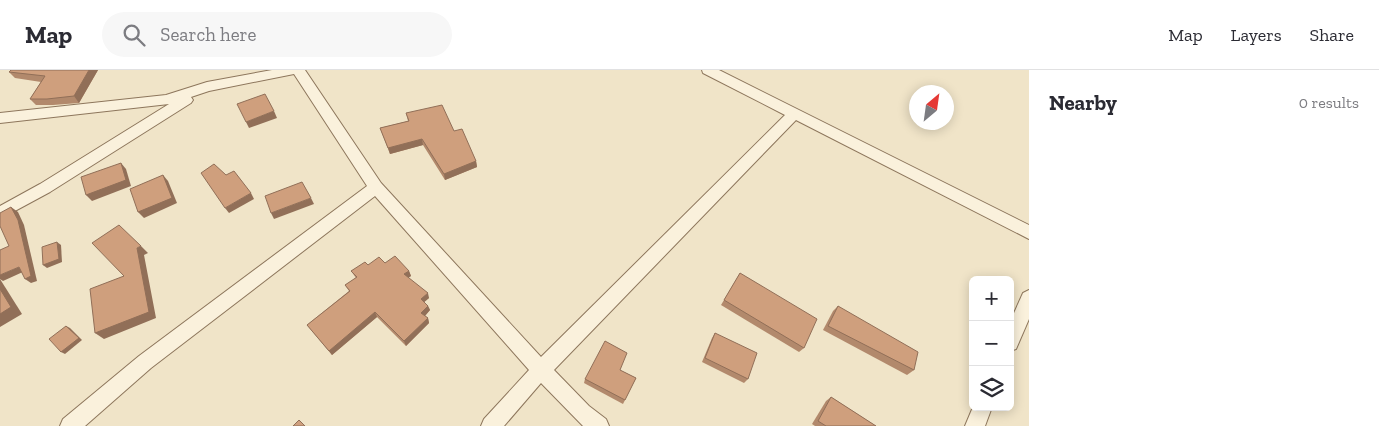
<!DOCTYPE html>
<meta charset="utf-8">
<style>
:root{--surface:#fff;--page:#f7f7f7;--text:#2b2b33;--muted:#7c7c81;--line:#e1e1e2}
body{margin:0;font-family:"Zilla Slab",serif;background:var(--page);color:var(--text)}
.controls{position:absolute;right:15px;bottom:15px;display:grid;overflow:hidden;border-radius:8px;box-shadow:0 2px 12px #0003}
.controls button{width:45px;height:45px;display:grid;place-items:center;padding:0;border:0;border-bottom:1px solid var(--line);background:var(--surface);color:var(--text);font:25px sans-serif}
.compass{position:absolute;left:909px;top:15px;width:45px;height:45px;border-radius:50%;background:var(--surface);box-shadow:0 2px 12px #0003;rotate:29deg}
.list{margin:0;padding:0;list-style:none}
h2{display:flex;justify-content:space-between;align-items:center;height:65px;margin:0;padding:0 20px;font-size:21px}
h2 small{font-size:16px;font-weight:400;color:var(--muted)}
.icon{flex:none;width:28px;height:28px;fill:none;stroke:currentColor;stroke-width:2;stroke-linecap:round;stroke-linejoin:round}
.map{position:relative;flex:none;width:1029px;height:356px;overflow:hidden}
header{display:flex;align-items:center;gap:30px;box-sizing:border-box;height:70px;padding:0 25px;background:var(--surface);border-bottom:1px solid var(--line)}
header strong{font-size:24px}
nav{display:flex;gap:28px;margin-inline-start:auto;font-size:18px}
.search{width:350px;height:45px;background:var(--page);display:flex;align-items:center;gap:12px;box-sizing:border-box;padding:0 18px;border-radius:28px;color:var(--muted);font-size:19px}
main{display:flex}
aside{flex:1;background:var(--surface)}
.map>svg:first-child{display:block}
</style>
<header>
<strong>Map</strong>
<div class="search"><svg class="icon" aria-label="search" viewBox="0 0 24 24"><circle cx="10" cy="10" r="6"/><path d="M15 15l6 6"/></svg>Search here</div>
<nav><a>Map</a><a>Layers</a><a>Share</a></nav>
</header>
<main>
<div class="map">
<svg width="1029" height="356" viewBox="0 0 1029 356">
<rect width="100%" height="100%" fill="#f0e4c8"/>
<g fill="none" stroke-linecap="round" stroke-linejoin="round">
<defs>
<g id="minor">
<path d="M272,0H305L381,113L541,287L785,45L703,3L702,0H719L1029,155V169L796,50L554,300L589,336L606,349L609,356H583L541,313L504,356H481L484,349L529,300L375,126L151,298L85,356H60L63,349L139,286L367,116L294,4L209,21L191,27L193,30L191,33L50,122L0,149V136L40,114L169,34L0,53V43L166,25L207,12Z"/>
<path d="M1029,220V249L1016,279L1010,281V252L1023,223Z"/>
<path d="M973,337H992L985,356H965Z"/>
</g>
</defs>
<use href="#minor" stroke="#8d765c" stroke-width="2"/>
<use href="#minor" fill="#faf1dc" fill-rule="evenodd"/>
</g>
<g fill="#b2896c">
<path d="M98,0L79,33L53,35H36L30,29L41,12L15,8L9,2Z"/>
<path d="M406,43L454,61L476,91L477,97L445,110L423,75L390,84L380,58L408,51Z"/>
<path d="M385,193L409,201L411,206L408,208L429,228L424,232L428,236L430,240L425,246L428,248L429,253L406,276L377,247L332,285L307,255L349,221L345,215L356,208L351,201L368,195Z"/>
<path d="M740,203L804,278L799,282L721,235Z"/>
<path d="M838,236L914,300L907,305L823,260L833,241Z"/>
<path d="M715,263L748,309L744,313L702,292L712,268Z"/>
<path d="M620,300L636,308L623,334L584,313L585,309Z"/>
<path d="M831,327L876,356H815L812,354L826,331Z"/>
</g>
<g fill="#916f58">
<path d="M89,0H98L79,33L74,26Z"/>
<path d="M274,41L277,48L249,58L246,52Z"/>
<path d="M422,69L423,75L390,84L388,78Z"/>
<path d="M476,91L477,97L445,110L444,104Z"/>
<path d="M121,93L126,99L131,116L92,131L86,125Z"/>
<path d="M163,105L168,111L177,133L144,148L138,142Z"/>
<path d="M251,123L254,129L229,143L225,138Z"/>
<path d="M311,128L314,134L274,149L271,143Z"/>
<path d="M11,137L18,142L24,155L37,211L31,213L25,209Z"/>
<path d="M57,172L61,175L62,192L47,198L43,195Z"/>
<path d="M141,176L148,183L144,185L156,248L104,269L95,263L137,178Z"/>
<path d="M19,197L25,201L3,211L0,209V205Z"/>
<path d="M409,201L411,206L406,209L404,204Z"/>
<path d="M0,209L22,244L0,257Z"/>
<path d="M428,223L429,228L422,234L421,229Z"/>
<path d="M428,236L430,240L423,248L421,243Z"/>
<path d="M375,242L377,247L332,285L329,281Z"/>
<path d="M428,248L429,253L406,276L404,271Z"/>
<path d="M66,256L70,258L82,270L65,284L61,282Z"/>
</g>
<g fill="#cf9f7d" stroke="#916f58">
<path d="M11,0H89L74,26L47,29H30L45,6L9,2Z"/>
<path d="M265,24L274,41L246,52L237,34Z"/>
<path d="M442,35L454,61L462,59L476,91L444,104L422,69L388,78L380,58L409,51L406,43Z"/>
<path d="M121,93L126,110L86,125L81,107Z"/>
<path d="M214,94L226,105L234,101L251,123L225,138L201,103Z"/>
<path d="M163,105L172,128L138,142L130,119Z"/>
<path d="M302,112L311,128L271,143L265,126Z"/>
<path d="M11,137L18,150L31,206L25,209L19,197L0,205V180L9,176L0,156V143Z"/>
<path d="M119,155L141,176L137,178L149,242L95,263L90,219L124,206L92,173Z"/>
<path d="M57,172L59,189L43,195L42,177Z"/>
<path d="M395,186L409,201L404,204L428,223L421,229L428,236L421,243L428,248L404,271L375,242L329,281L307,255L350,221L345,215L357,207L351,201L365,192L368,195L379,187L385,193Z"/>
<path d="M740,203L817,249L804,278L724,230Z"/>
<path d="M0,219L11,237L0,244Z"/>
<path d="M838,236L918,282L914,300L828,256Z"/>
<path d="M66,256L79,268L61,282L49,269Z"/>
<path d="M715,263L757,283L748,309L705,288Z"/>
<path d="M605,271L627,283L620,300L636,308L625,330L585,309Z"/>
<path d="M831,327L876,356H826L818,351Z"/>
<path d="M299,350L305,356H293Z"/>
</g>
</svg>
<div class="controls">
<button>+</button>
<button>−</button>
<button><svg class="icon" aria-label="layers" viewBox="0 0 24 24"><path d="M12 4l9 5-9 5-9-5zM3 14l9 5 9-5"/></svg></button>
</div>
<svg class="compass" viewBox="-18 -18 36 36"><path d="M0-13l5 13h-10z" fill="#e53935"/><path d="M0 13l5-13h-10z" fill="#7c7c81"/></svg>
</div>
<aside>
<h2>Nearby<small>0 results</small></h2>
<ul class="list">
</ul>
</aside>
</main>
